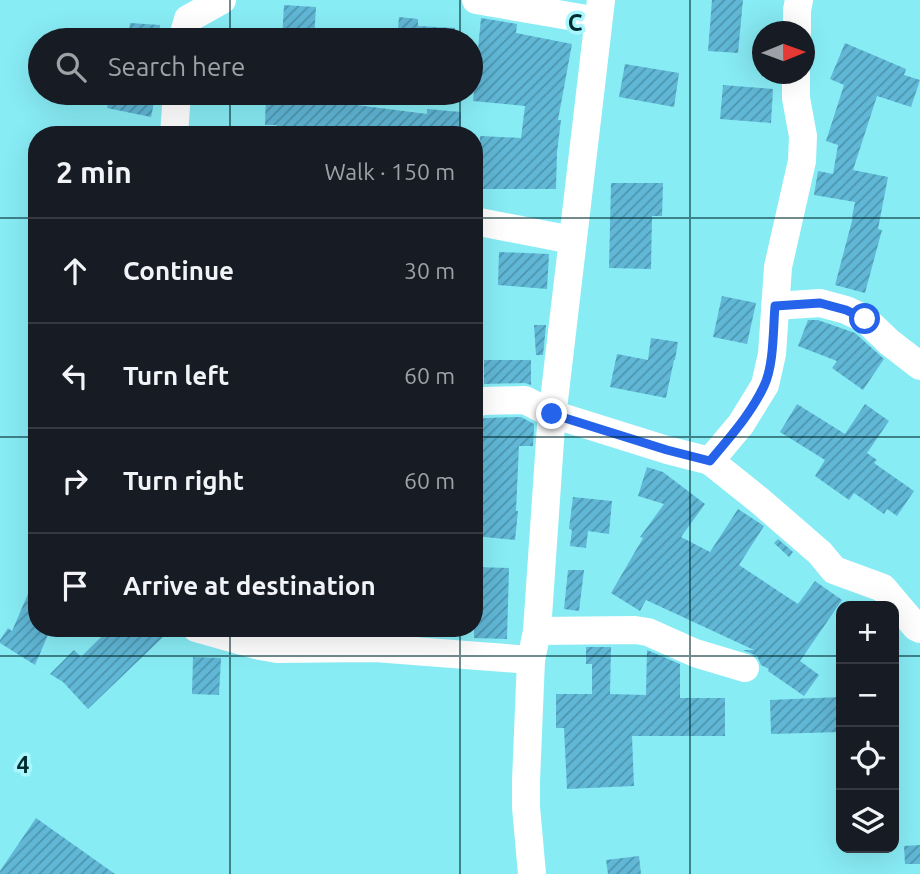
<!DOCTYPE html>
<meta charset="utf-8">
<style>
:root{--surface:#171b24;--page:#242831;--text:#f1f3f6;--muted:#9ea1a6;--line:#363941}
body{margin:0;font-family:Ubuntu,sans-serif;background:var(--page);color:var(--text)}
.controls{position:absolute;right:21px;bottom:21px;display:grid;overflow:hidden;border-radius:14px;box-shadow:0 7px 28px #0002}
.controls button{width:63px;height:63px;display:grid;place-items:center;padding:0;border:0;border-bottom:2px solid var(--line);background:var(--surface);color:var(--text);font:35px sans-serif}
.compass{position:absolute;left:752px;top:21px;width:63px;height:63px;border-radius:50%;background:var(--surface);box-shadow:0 7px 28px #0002;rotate:89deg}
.stop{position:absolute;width:21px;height:21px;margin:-16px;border:5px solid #2563eb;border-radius:50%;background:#fff}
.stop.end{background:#2563eb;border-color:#fff;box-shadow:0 2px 7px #0008}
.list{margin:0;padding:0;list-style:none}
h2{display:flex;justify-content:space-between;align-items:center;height:91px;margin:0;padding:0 28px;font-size:30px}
h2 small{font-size:23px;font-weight:400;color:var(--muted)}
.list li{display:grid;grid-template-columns:46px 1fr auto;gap:21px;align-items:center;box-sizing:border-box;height:105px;padding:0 28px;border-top:2px solid var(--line)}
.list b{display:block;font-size:26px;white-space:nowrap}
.list em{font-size:23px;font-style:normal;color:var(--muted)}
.icon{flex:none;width:38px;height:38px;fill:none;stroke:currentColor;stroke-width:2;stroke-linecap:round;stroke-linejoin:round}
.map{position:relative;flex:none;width:920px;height:874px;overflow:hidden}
.search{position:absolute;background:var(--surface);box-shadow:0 7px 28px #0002;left:28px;top:28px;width:455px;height:77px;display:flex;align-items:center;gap:18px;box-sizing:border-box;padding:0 24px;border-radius:38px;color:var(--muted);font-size:26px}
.panel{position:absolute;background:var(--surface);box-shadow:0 7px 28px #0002;left:28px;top:126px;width:455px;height:511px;border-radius:28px}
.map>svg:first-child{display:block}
</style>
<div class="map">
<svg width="920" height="874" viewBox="0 0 920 874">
<defs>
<pattern id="building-hatch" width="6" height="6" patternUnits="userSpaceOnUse" patternTransform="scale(1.75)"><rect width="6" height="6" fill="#60b7d6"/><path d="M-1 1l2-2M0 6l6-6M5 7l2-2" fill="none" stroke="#4d95ae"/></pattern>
</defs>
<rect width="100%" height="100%" fill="#88ecf5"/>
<g fill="url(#building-hatch)">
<path d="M712,0H743L738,53L708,51Z"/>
<path d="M284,5L316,7L314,40H282Z"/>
<path d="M399,17L418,19V26L455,28L454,40H397Z"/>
<path d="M481,18L517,24L516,33L572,44L558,120H561L557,152L556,189H478L480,136L521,138L525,106L473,101Z"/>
<path d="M130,23L160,25L159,40H128Z"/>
<path d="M845,43L906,69L904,75L920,80L911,107L877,96L853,170L888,177L878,229L882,230L865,293L835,285L853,217H852L855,202L814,195L818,171L833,174L838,145L826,141L844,85L830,79Z"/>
<path d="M625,64L679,73L674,107L619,97Z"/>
<path d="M723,85L773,89L771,123L720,119Z"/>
<path d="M110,93H156L151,117L107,108Z"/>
<path d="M266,93L305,95V99L333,100V102L427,114V109L461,112L460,135H306V132L277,131V125H265Z"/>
<path d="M611,183H663L662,216H652L651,269L609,268Z"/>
<path d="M499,252L549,254L547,289L498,285Z"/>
<path d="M722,296L756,303L747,344L713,337Z"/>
<path d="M808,320H818L855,333L884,359L863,390L832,368L837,361L798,346Z"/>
<path d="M534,325H546L543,355H536Z"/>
<path d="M651,338L678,342L675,360H674L666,398L610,387L617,354L648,360Z"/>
<path d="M484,360H531V385L525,383L484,384Z"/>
<path d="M797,404L845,434L865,404L889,421L867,453L877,460L874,463L914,491L897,516L887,509L884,514L854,493L849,500L815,476L825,460L780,432Z"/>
<path d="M521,417L534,424V428L533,446H519L516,511H518L515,540L474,536L478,496H474V420L486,418Z"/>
<path d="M647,467L663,472L705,504L681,537L710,552L738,509L764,526L739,565L798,604L815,581L842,600L800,661L819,675L804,696L768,671L769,669L761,665L757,656L743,650H754L646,600L640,611L611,593L643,538L640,537L664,504L638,496Z"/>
<path d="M573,497L612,501L609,534L588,531L586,548L570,546L572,530L569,529Z"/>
<path d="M778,539L793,552L789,557L774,543Z"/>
<path d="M474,567L509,568L507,639L474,638Z"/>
<path d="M568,570H584L579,611L564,609Z"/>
<path d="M37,573V628H51L35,665L0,643V640L8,628L12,631Z"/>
<path d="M110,628H155L163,637L88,709L63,682L50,674L74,650L81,657Z"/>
<path d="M586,647H611L610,694L646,695L647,650L680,664V698H725V736H632L634,786L567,789L564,728H556V694H592V664H586Z"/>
<path d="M193,657L221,658L219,695L192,694Z"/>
<path d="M841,697V732L771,734L770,700Z"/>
<path d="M36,818L115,874H0V871Z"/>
<path d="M920,845V864H905L904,846Z"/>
<path d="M639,856L641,874H608L606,860Z"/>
</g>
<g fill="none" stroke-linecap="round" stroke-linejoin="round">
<g stroke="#fff" stroke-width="28">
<path d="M476,0L598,21"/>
<path d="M797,32V10L799,0"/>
<path d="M182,40L188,19L222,0"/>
<path d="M174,135L177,93"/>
<path d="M474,221L572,240"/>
<path d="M775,306L820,303L846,310L865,319L889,342L920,366"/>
<path d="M474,404L483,401L525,400L552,414L667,450L710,461L760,501L820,553L834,570L883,588L916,627L920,629"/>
<path d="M710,461L741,424L765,385L772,354L778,267L802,161L803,136L796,98V74"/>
<path d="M196,628L260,646L277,649L375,648L531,660"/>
<path d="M537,631L635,630L648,632L695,653L745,668"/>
<path d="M532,874L526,807V781L531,660L537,631L551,426L601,0"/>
</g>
</g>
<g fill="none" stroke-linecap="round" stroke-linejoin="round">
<path stroke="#2563eb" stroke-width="9" d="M552,414L667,450L710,461C729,438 751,414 764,386C774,365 773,330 775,306L820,303L846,310L865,319"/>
</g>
<path fill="none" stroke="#002c2f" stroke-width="2" stroke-opacity="0.55" d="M230,0V40M460,0V40M690,0V874M230,93V135M460,93V135M0,218H37M474,218H920M0,437H37M474,437H920M230,628V874M460,628V874M0,656H841M894,656H920"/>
<g font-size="23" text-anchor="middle" font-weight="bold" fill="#002c2f" stroke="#a9f6fd" stroke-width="7" stroke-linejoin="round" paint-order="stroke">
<text x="575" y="31">C</text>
<text x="23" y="773">4</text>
</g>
</svg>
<div class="controls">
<button>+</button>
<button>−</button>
<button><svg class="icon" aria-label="locate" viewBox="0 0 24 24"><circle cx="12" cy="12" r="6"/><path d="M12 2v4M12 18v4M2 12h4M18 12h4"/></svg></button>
<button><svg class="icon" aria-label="layers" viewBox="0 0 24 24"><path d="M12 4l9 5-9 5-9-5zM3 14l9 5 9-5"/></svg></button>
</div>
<svg class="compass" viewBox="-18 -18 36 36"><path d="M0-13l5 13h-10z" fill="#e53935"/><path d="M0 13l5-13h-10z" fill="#9ea1a6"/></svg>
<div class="stop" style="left:865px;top:319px"></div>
<div class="stop end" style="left:552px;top:414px"></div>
<div class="search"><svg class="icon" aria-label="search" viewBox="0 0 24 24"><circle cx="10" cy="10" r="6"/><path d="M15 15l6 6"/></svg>Search here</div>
<section class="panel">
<h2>2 min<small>Walk · 150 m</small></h2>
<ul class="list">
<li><svg class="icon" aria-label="ahead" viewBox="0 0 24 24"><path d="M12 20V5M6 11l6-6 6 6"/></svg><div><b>Continue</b></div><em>30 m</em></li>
<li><svg class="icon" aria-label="left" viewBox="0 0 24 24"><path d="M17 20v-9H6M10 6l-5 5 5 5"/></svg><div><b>Turn left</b></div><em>60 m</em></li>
<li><svg class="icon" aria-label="right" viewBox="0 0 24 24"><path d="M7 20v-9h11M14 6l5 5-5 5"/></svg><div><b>Turn right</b></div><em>60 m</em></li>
<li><svg class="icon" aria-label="arrive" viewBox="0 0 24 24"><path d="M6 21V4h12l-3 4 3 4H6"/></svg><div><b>Arrive at destination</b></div></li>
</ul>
</section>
</div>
